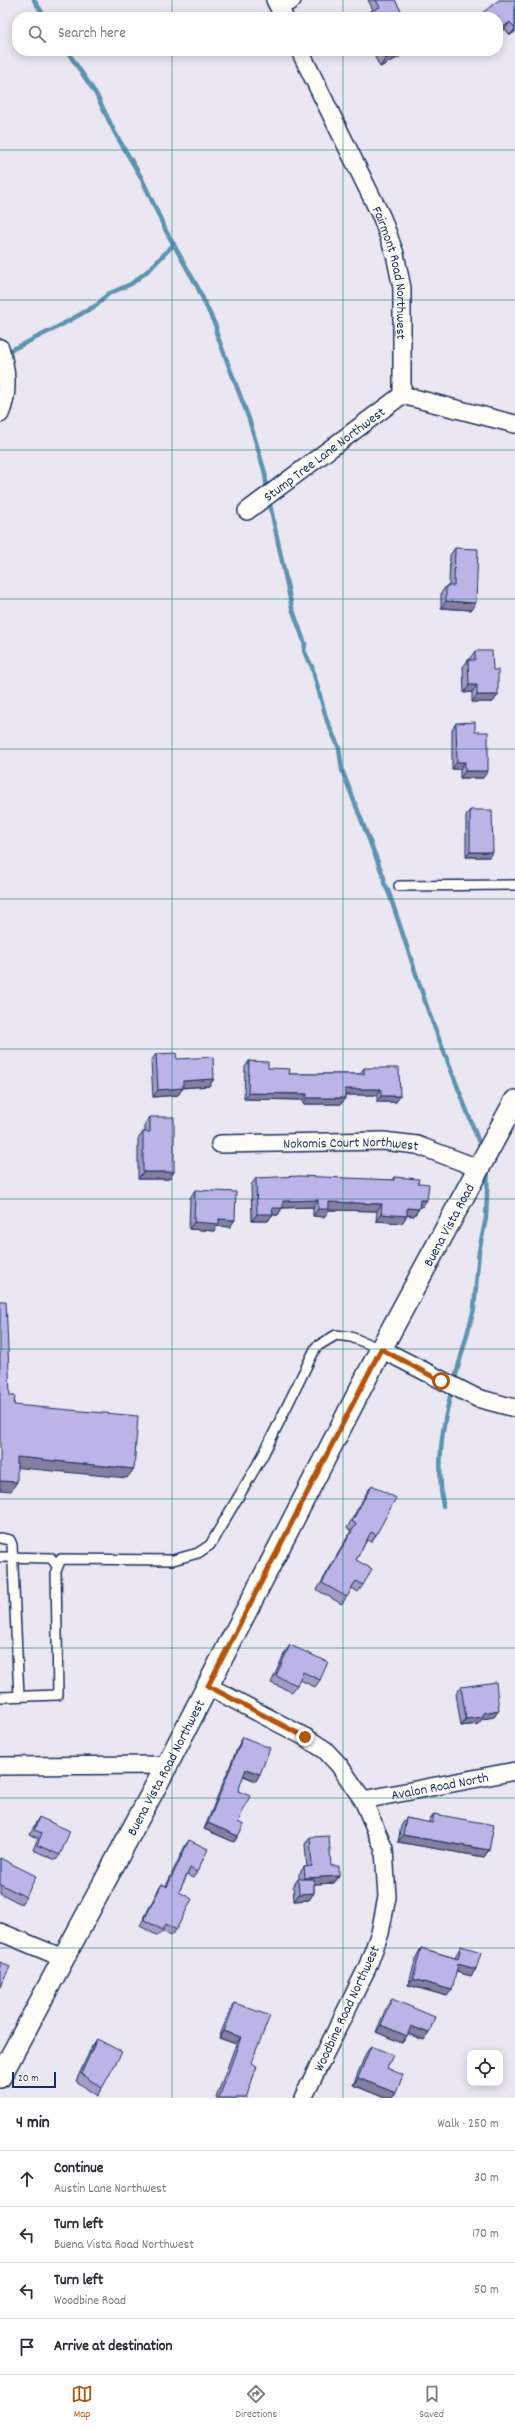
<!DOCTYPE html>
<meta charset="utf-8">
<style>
:root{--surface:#fff;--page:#f2f2f3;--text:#2b2b33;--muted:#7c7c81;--line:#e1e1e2;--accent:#b45309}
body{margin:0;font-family:Dekko,sans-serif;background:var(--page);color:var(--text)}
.controls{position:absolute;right:12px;bottom:12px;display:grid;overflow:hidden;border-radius:8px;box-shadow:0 2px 10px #0003}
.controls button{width:36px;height:36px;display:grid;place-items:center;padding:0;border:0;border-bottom:1px solid var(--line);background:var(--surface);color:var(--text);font:20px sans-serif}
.scale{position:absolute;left:12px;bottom:10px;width:44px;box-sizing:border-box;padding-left:4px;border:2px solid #1b2f5e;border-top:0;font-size:11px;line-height:14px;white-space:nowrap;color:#1b2f5e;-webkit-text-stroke:3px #fdfcf7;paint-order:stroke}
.stop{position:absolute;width:12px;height:12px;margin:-9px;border:3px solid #b45309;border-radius:50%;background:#fff}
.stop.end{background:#b45309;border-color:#fff;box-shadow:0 1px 4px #0008}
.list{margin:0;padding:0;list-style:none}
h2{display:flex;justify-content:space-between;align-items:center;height:52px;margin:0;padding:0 16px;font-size:17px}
h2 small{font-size:13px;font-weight:400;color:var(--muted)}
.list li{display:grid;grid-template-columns:26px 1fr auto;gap:12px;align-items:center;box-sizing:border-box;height:56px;padding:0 16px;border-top:1px solid var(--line)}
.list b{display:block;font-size:15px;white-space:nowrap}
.list p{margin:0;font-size:13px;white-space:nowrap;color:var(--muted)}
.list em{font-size:13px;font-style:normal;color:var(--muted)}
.icon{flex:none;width:22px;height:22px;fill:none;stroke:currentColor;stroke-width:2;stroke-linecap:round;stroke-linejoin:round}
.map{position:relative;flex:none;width:515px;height:2098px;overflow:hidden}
.search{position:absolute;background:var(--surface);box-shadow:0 2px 10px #0003;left:12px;right:12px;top:12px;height:44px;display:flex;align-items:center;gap:10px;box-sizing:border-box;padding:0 14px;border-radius:16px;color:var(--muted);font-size:15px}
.sheet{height:276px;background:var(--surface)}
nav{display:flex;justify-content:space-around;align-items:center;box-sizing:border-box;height:56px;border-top:1px solid var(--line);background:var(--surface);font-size:11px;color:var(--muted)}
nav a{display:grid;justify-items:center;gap:2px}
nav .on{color:var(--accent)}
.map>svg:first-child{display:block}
</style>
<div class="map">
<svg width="515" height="2098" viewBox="0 0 515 2098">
<rect width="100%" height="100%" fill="#eae6f2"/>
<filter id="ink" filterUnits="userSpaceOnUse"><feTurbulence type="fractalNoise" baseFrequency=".025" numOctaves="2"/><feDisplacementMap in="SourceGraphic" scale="8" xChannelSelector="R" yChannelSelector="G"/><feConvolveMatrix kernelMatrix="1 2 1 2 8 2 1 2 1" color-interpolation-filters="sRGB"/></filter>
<g filter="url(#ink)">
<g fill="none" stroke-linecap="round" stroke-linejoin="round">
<g stroke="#5d93b1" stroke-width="4.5">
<path d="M34,0L45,17"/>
<path d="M67,51L96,94L115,133L141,177L166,231L197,286L216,327V332L249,419L265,473L267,491"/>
<path d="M5,353L54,329L97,305L108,294L131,284L150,269L174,244"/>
<path d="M269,500L292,608L305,644L304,651L312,667L327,721L339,748L342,770L384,878V883L389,893L429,1013L482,1150"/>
<path d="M454,1382L474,1309L479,1251L486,1218L488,1168"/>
<path d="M443,1506C437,1463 441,1431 452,1389"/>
</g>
<defs>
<g id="service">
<path d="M399,886L515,885"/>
<path d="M0,1538L10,1540L12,1545L19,1696"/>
<path d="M0,1557L51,1558L57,1566"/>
<path d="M0,1697L58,1695L56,1571L61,1559L173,1560L198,1553L210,1545L263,1455L316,1347L336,1335L351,1337L381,1349"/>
</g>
<g id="minor">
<path d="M275,0L284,17"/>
<path d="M279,7L292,0"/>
<path id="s1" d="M300,51L382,218L395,254L402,288V395"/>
<path d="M0,348C7,369 9,394 0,414"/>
<path d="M402,395L515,424"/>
<path id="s2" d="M247,511L402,395"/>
<path id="s3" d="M220,1144L383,1141L417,1145L478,1168"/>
<path d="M381,1349L477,1398L515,1408"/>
<path d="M208,1686L305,1737L325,1750L339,1765L363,1800L384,1849L387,1897L380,1933L367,1968L303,2098"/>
<path d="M0,1766L167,1765"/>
<path id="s4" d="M363,1800L515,1771"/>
<path d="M0,1932L63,1958"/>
</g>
<g id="tertiary">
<path id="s5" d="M0,2077L167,1765L381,1349L515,1101"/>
</g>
</defs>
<use href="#service" stroke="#1b2f5e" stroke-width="12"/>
<use href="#minor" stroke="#1b2f5e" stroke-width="20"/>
<use href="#tertiary" stroke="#1b2f5e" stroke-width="24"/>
<use href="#service" stroke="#fdfcf7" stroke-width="9"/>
<use href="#minor" stroke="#fdfcf7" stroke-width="17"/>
<use href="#tertiary" stroke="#fdfcf7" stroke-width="21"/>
</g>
<g fill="#a29bc6" stroke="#1b2f5e">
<path d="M368,0H395L402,13L406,17H360L373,10Z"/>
<path d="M515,0V32L510,35L505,29Z"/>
<path d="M372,51H405L401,56L380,67Z"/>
<path d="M455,548L471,610L441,608V593L446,586H449L450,555Z"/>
<path d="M475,651L493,670L498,695L493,702H472V692L464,693L463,667L468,660H470V658Z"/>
<path d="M456,723L483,778H460V769H452V730Z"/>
<path d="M470,810L489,857H466V815Z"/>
<path d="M156,1054L177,1059L214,1079L209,1086L183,1088L178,1095L153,1097L151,1061Z"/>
<path d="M249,1061L268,1068L289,1074H360L364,1068L400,1096L396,1102H377V1095H345V1098L341,1104H303V1100L244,1099L245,1067Z"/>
<path d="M150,1117L174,1172L169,1179H138V1139L143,1132H145V1124Z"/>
<path d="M394,1177L418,1183L422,1207H420L414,1216L407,1215L402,1223L376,1221L377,1211L329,1210L324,1217L313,1216V1207L282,1208L278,1215H272L268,1221H252L251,1185L256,1178L392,1180Z"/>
<path d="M195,1190L230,1227L217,1226L214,1231L189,1229L190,1198Z"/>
<path d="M372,1485L376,1535L371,1542L367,1540L356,1560L363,1585L358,1592L352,1588L342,1604L317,1590L351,1531L347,1528L367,1492Z"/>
<path d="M290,1645L320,1680L315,1687L300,1680L297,1685L292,1692L271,1683L285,1652Z"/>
<path d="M461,1687L499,1710L494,1717L482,1719L478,1724L461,1726L456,1694Z"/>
<path d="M243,1737L256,1781L243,1776L238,1791V1836L234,1842L204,1829L239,1744Z"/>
<path d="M434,1814L489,1850L484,1857L398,1842L401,1826L406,1818L429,1823V1821Z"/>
<path d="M39,1817L60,1855L56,1860L33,1850L38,1838L30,1835L36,1822Z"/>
<path d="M310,1837L339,1876L334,1883L314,1884V1893L309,1900L294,1901L293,1886L298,1879H299V1874L304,1867H307L305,1844Z"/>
<path d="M189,1840L197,1872L193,1878L187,1875L179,1892L176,1930L171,1936L162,1931L158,1936L140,1926L158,1890L162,1884L166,1886L185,1846Z"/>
<path d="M0,1858L26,1897L21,1904L0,1893Z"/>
<path d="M461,1946L476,1969L471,1976L456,1972L447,1996L408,1985L417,1955L421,1948L455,1958L457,1953Z"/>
<path d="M392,1999L429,2033L424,2040L408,2034L402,2043L376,2032L387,2006Z"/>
<path d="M235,2003L251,2063L246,2098H216L236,2044L219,2038L230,2010Z"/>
<path d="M97,2039L102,2088L97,2096L76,2081L92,2046Z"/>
<path d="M371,2046L387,2068L396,2093L392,2098H385L353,2085L366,2053Z"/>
</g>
<g fill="#847ea1" stroke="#1b2f5e">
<path d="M510,22L505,29L498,34V31Z"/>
<path d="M515,29V32L510,35Z"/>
<path d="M402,51H405L401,56L380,67L385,59Z"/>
<path d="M446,601L476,603L471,610L441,608Z"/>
<path d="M469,685H477L472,692L464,693Z"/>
<path d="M477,695H498L493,702H472Z"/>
<path d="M457,762H465L460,769H452Z"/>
<path d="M465,771H488L483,778H460Z"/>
<path d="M470,852H493L489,857H466Z"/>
<path d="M214,1079L209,1086L178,1088L183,1081Z"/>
<path d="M183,1088L178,1095L153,1097L158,1090Z"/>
<path d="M345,1089H381L377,1095H341Z"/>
<path d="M248,1093L307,1094L303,1100L244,1099Z"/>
<path d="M381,1096H400L396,1102H377Z"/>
<path d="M307,1098H345L341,1104H303Z"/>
<path d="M143,1172H174L169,1179H138Z"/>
<path d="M318,1200L313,1207L282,1208L278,1215H272L268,1221H252L257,1214L272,1208L283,1201Z"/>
<path d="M420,1200H427L422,1207H415Z"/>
<path d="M329,1202L382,1204L377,1211L329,1210L324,1217L313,1216L318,1209Z"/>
<path d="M407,1208L419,1209L414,1216L402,1215Z"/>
<path d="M381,1214L407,1216L402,1223L376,1221Z"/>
<path d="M219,1219L235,1220L230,1227L217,1226L214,1231L189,1229L194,1222Z"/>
<path d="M17,1457L134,1469L127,1478L11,1467Z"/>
<path d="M0,1481L17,1482L11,1491L0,1490Z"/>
<path d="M499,1710L494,1717L482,1719L478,1724L461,1726L466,1719L483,1713Z"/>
<path d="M246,1769L260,1774L256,1781L242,1775Z"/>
<path d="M208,1823L238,1836L234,1842L204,1829Z"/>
<path d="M403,1835L489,1850L484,1857L398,1842Z"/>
<path d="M339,1876L334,1883L300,1885L305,1878Z"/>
<path d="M314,1893L309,1900L294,1901L299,1894Z"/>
<path d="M458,1964L476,1969L471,1976L454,1971Z"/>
<path d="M413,1979L452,1990L447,1996L408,1985Z"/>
<path d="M381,2025L407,2036L402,2043L376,2032Z"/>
<path d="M411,2026L429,2033L424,2040L406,2033Z"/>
<path d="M224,2031L241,2037L236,2044L219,2038Z"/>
<path d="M358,2078L396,2093L392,2098H385L353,2085Z"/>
</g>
<g fill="#bcb4e6" stroke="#1b2f5e">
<path d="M376,0H395L402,13L404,12L406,17H361L360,16L380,7Z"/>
<path d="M499,0H515V28L510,22L498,31V17H477Z"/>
<path d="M381,51H402L385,59Z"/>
<path d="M455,548L478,549L476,603L446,601V586H454Z"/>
<path d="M475,651H492L493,670H498V695H477V685H469L468,660H475Z"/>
<path d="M475,722V732H488V771H465V762H457L456,723Z"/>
<path d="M470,810H492L493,852H470Z"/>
<path d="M176,1053L177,1059L213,1057L214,1079L183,1081V1088L158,1090L156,1054Z"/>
<path d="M249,1061L268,1062V1068L290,1069L289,1074H364V1068H399L400,1096H381V1089H345V1098H307V1094L248,1093Z"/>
<path d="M150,1117H174V1172H143V1132H150Z"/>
<path d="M299,1176L394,1180V1177L419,1179L418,1183L429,1184L427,1200H420L419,1209L407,1208V1216L381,1214L382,1204L329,1202V1209H318V1200L283,1201V1208H272L273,1214H257L256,1178Z"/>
<path d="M195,1190L236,1192L235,1220L219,1219V1224L194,1222Z"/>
<path d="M0,1301H6L10,1396H15L14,1405L138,1416L134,1469L17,1457V1482L0,1481Z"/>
<path d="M372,1485L396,1498L376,1535L371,1532L356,1560L372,1569L363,1585L356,1581L347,1597L322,1583L356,1524L352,1521Z"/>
<path d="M290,1645L328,1662L320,1680L303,1672L297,1685L276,1676Z"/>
<path d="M496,1682L499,1710L483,1713V1717L466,1719L461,1687Z"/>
<path d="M243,1737L270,1748L260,1774L246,1769L238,1791L250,1796L238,1822L244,1825L238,1836L208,1823Z"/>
<path d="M434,1814L494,1825L489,1850L403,1835L406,1818L432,1823Z"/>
<path d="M39,1817L70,1831L60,1855L37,1845L42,1833L34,1830Z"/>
<path d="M329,1836L331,1866H339V1876L305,1878L304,1867L312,1866L310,1837Z"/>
<path d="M189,1840L208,1849L197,1872L190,1868L179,1892L192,1899L176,1930L166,1924L163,1930L144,1920L162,1884L167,1887Z"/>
<path d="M0,1858L36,1876L26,1897L0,1884Z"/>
<path d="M298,1879H314V1893L299,1894Z"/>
<path d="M461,1946L481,1952L476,1969L458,1964L452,1990L413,1979L421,1948L458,1959Z"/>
<path d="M0,1962L10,1967L0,1986Z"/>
<path d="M392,1999L435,2017L429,2033L411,2026L407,2036L381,2025Z"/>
<path d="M235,2003L270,2016L251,2063L257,2066L246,2098H219L241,2037L224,2031Z"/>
<path d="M97,2039L122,2052L102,2088L81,2074Z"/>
<path d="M371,2046L393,2055L387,2068L403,2075L396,2093L358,2078Z"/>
</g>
</g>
<g fill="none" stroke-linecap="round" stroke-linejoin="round" filter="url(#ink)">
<path stroke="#b45309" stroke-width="5" d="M305,1737L208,1686L381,1349L441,1381"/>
</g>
<path fill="none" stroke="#0f766e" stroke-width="1" stroke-opacity="0.55" d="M172,0V17M343,0V17M172,51V2098M343,51V2098M0,150H515M0,300H515M0,450H515M0,599H515M0,749H515M0,899H515M0,1049H515M0,1199H515M0,1349H515M0,1499H515M0,1648H515M0,1798H515M0,1948H515"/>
<g text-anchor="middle" stroke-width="3.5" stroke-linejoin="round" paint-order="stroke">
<g font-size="14" fill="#1b2f5e" stroke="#fdfcf7">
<text dy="5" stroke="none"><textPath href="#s1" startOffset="242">Fairmont Road Northwest</textPath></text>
<text dy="5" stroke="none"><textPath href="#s2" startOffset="96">Stump Tree Lane Northwest</textPath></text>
<text dy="5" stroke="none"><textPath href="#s3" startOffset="131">Nokomis Court Northwest</textPath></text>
<text dy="5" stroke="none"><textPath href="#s5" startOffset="963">Buena Vista Road</textPath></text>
<text dy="5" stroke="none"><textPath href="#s5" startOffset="351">Buena Vista Road Northwest</textPath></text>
<text dy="5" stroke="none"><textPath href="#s4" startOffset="78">Avalon Road North</textPath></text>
<text transform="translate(346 2008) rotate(-65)" y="5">Woodbine Road Northwest</text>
</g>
</g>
</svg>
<div class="controls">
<button><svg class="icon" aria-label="locate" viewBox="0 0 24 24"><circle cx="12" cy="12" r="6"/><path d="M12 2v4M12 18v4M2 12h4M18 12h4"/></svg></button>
</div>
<div class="scale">20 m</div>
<div class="stop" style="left:441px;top:1381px"></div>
<div class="stop end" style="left:305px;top:1737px"></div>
<div class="search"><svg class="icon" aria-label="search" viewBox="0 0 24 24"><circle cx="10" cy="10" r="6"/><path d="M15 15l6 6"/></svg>Search here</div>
</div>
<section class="sheet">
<h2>4 min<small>Walk · 250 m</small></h2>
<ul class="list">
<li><svg class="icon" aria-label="ahead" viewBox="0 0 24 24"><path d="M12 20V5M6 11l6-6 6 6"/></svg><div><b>Continue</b><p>Austin Lane Northwest</p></div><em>30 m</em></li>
<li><svg class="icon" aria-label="left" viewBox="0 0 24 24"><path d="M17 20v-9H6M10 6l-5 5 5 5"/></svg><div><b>Turn left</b><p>Buena Vista Road Northwest</p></div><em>170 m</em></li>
<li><svg class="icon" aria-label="left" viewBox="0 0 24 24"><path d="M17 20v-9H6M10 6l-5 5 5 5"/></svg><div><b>Turn left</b><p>Woodbine Road</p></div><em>50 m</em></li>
<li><svg class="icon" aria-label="arrive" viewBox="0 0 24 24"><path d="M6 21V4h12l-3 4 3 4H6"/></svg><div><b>Arrive at destination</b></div></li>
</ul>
</section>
<nav>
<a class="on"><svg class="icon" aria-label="map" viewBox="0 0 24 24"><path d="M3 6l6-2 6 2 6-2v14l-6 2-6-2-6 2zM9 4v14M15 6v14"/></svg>Map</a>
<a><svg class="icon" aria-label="directions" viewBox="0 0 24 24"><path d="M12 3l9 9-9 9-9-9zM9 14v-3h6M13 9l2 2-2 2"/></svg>Directions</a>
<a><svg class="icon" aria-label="saved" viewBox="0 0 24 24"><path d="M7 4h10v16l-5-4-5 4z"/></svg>Saved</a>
</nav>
